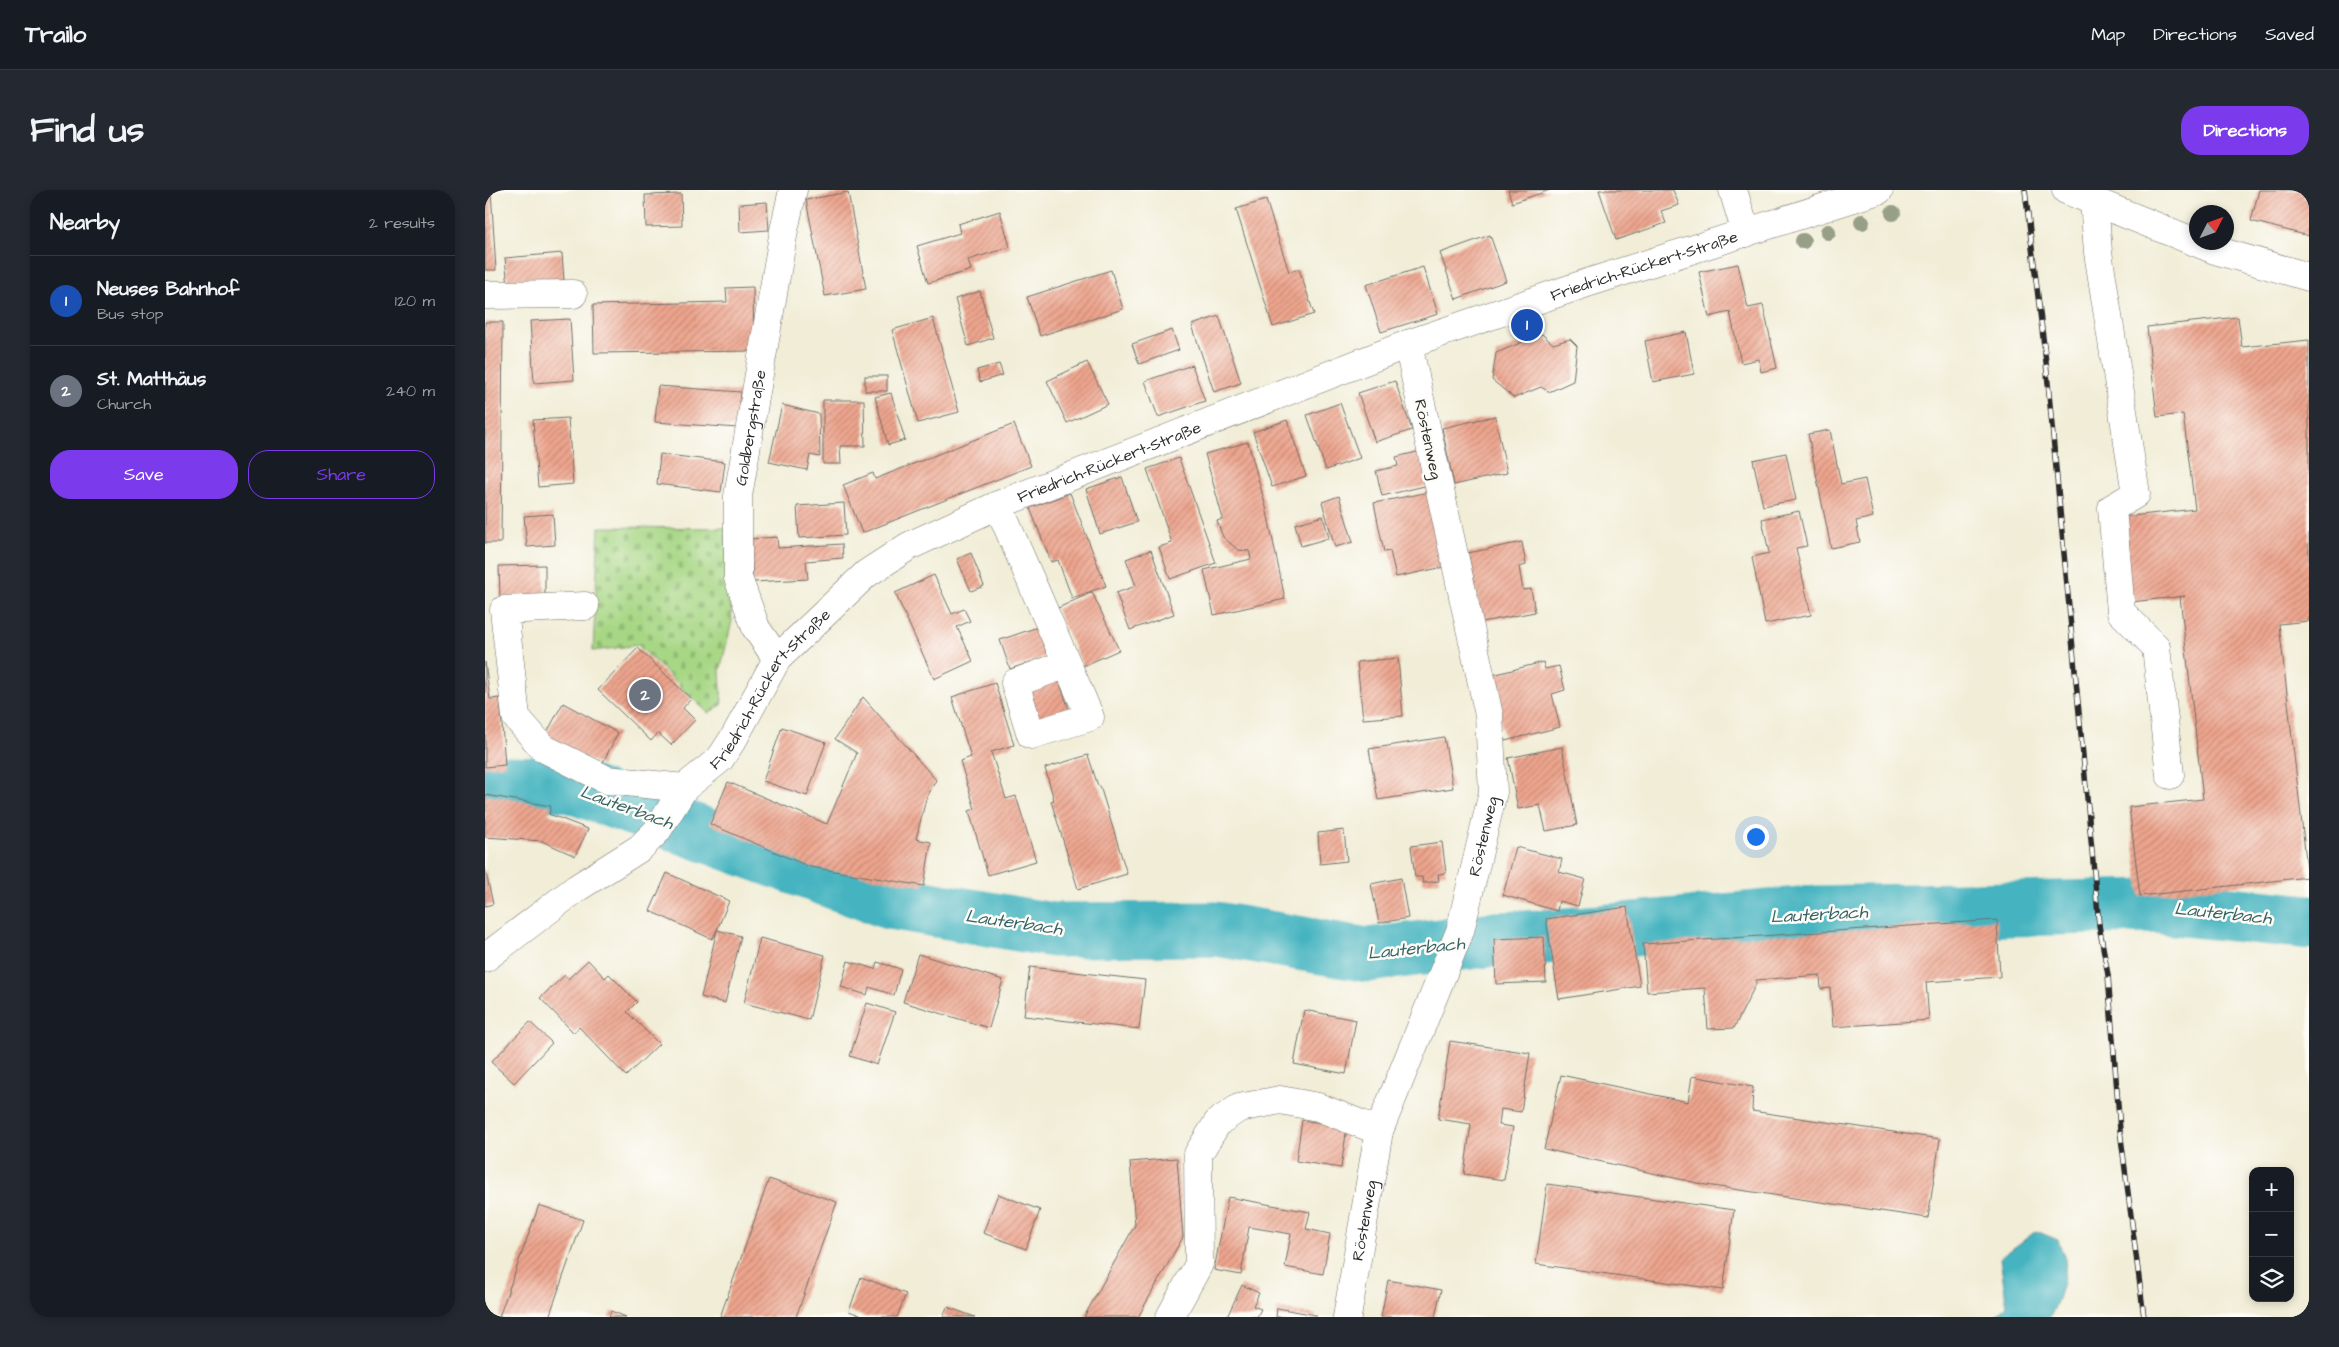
<!DOCTYPE html>
<meta charset="utf-8">
<style>
:root{--surface:#171b24;--page:#242831;--text:#f1f3f6;--muted:#9ea1a6;--line:#363941;--accent:#7c3aed}
body{margin:0;font-family:"Architects Daughter",sans-serif;background:var(--page);color:var(--text)}
.controls{position:absolute;right:15px;bottom:15px;display:grid;overflow:hidden;border-radius:10px;box-shadow:0 2px 8px #0003}
.controls button{width:45px;height:45px;display:grid;place-items:center;padding:0;border:0;border-bottom:1px solid var(--line);background:var(--surface);color:var(--text);font:25px sans-serif}
.compass{position:absolute;left:1704px;top:15px;width:45px;height:45px;border-radius:50%;background:var(--surface);box-shadow:0 2px 8px #0003;rotate:48deg}
.you{position:absolute;left:1270px;top:646px;width:18px;height:18px;margin:-12px;border:4px solid #fff;border-radius:50%;background:#1a73e8;box-shadow:0 0 0 8px #1a73e833}
.badge{display:grid;place-items:center;width:32px;height:32px;border-radius:50%;background:var(--accent);color:#fff;font-size:16px;font-weight:700}
.pin{position:absolute;translate:-50% -50%;border:2px solid #fff;box-shadow:0 1px 5px #0006}
.list{margin:0;padding:0;list-style:none}
h2{display:flex;justify-content:space-between;align-items:center;height:65px;margin:0;padding:0 20px;font-size:21px}
h2 small{font-size:16px;font-weight:400;color:var(--muted)}
.list li{display:grid;grid-template-columns:32px 1fr auto;gap:15px;align-items:center;box-sizing:border-box;height:90px;padding:0 20px;border-top:1px solid var(--line)}
.list b{display:block;font-size:19px;white-space:nowrap}
.list p{margin:0;font-size:16px;white-space:nowrap;color:var(--muted)}
.list em{font-size:16px;font-style:normal;color:var(--muted)}
.actions{display:flex;gap:10px;padding:15px 20px}
.actions a{flex:1;padding:11px 0;border:1px solid var(--accent);border-radius:20px;text-align:center;font-size:18px;color:var(--accent)}
.actions .main{background:var(--accent);color:#fff}
.icon{flex:none;width:28px;height:28px;fill:none;stroke:currentColor;stroke-width:2;stroke-linecap:round;stroke-linejoin:round}
.map{position:relative;flex:none;width:1824px;height:1127px;overflow:hidden;border-radius:20px}
header{display:flex;align-items:center;gap:30px;box-sizing:border-box;height:70px;padding:0 25px;background:var(--surface);border-bottom:1px solid var(--line)}
header strong{font-size:24px}
nav{display:flex;gap:28px;margin-inline-start:auto;font-size:18px}
.intro{display:flex;align-items:center;justify-content:space-between;box-sizing:border-box;height:120px;padding:0 30px}
h1{margin:0;font-size:35px}
.button{padding:12px 22px;border-radius:20px;background:var(--accent);color:#fff;font-size:18px;font-weight:700}
main{display:flex;gap:30px;padding:0 30px}
aside{flex:1;background:var(--surface);border-radius:20px;box-shadow:0 2px 8px #0003}
.map>svg:first-child{display:block}
</style>
<header>
<strong>Trailo</strong>
<nav><a>Map</a><a>Directions</a><a>Saved</a></nav>
</header>
<div class="intro"><h1>Find us</h1><a class="button">Directions</a></div>
<main>
<aside>
<h2>Nearby<small>2 results</small></h2>
<ul class="list">
<li><span class="badge" style="background:#1a4fb4">1</span><div><b>Neuses Bahnhof</b><p>Bus stop</p></div><em>120 m</em></li>
<li><span class="badge" style="background:#6b7280">2</span><div><b>St. Matthäus</b><p>Church</p></div><em>240 m</em></li>
</ul>
<div class="actions"><a class="main">Save</a><a>Share</a></div>
</aside>
<div class="map">
<svg width="1824" height="1127" viewBox="0 0 1824 1127">
<defs>
<pattern id="cemetery-stones" width="16" height="16" patternUnits="userSpaceOnUse" patternTransform="scale(1.25)"><rect width="16" height="16" fill="#a7d785"/><path d="M2 7V4a2 2 0 0 1 4 0v3zM10 15v-3a2 2 0 0 1 4 0v3z" fill="#90b973"/></pattern>
<pattern id="building-hatch" width="6" height="6" patternUnits="userSpaceOnUse" patternTransform="scale(1.25)"><rect width="6" height="6" fill="#eea58e"/><path d="M-1 1l2-2M0 6l6-6M5 7l2-2" fill="none" stroke="#c18774"/></pattern>
</defs>
<rect width="100%" height="100%" fill="#fdfcf7"/>
<filter id="ink" filterUnits="userSpaceOnUse"><feTurbulence type="fractalNoise" baseFrequency=".02" numOctaves="2"/><feDisplacementMap in="SourceGraphic" scale="10" xChannelSelector="R" yChannelSelector="G"/><feConvolveMatrix kernelMatrix="1 2 1 2 8 2 1 2 1" color-interpolation-filters="sRGB"/></filter>
<filter id="wash" filterUnits="userSpaceOnUse"><feTurbulence type="fractalNoise" baseFrequency=".0096" numOctaves="4" result="noise"/><feDisplacementMap in="SourceGraphic" scale="20" xChannelSelector="R" yChannelSelector="G"/><feGaussianBlur stdDeviation="1.12" result="paint"/><feColorMatrix in="noise" values="0 0 0 0 0 0 0 0 0 0 0 0 0 0 0 0 0 1.4 0 .05"/><feComposite in="paint" operator="in"/></filter>
<g filter="url(#wash)">
<rect width="100%" height="100%" fill="#f1edd7"/>
<path fill="url(#cemetery-stones)" stroke="#698158" d="M114,337L240,338L247,431L235,481L237,515L223,523L153,455L108,461Z"/>
<g fill="#45b4c0" stroke="#387076">
<path d="M63,582L161,611L149,629L125,625L72,603Z"/>
<path d="M1551,1041L1573,1050C1575,1056 1578,1063 1580,1069C1583,1083 1572,1115 1565,1127H1509L1522,1116L1515,1068Z"/>
</g>
<g fill="none" stroke-linecap="round" stroke-linejoin="round">
<path stroke="#45b4c0" stroke-width="55" d="M0,593L81,594L404,712L568,740L731,739L883,765L1009,749L1059,747L1326,723L1668,716L1824,732"/>
</g>
<g id="blocks">
<g fill="url(#building-hatch)">
<path d="M0,0H6L11,80H0Z"/>
<path d="M1023,0H1065L1027,13Z"/>
<path d="M1114,0H1188L1194,15L1176,21L1181,33L1131,50Z"/>
<path d="M1774,0H1821L1819,8L1824,9V46L1766,31Z"/>
<path d="M363,2L381,99L340,106L321,10Z"/>
<path d="M196,4L197,36L161,37L160,5Z"/>
<path d="M781,10L804,82L814,79L829,124L788,137L751,19Z"/>
<path d="M282,12L284,40L255,42L254,14Z"/>
<path d="M515,21L525,57L483,70L486,80L443,93L432,56L475,43L473,34Z"/>
<path d="M1005,45L1021,91L971,109L955,63Z"/>
<path d="M77,63L79,91L23,96L20,68Z"/>
<path d="M1253,74L1263,118L1278,115L1292,178L1276,182L1274,169L1256,173L1245,122L1224,127L1214,82Z"/>
<path d="M938,77L953,124L896,142L881,95Z"/>
<path d="M626,80L638,119L555,146L542,107Z"/>
<path d="M268,97L269,161L109,163L108,115L242,112L241,98Z"/>
<path d="M495,101L508,148L483,156L470,109Z"/>
<path d="M734,126L756,193L729,202L707,135Z"/>
<path d="M1753,127L1757,157L1824,150V431L1794,434L1823,687L1655,706L1644,617L1718,609L1695,407L1700,406L1646,412L1637,327L1710,319L1698,224L1672,227L1662,137Z"/>
<path d="M448,128L474,222L433,233L407,140Z"/>
<path d="M85,129L89,190L49,193L45,131Z"/>
<path d="M0,132H18L16,353H0Z"/>
<path d="M687,140L694,160L654,174L647,154Z"/>
<path d="M1201,142L1209,184L1168,192L1160,151Z"/>
<path d="M1057,144L1068,154L1085,149L1092,156L1088,191L1064,202L1056,197L1029,208L1007,190L1011,163Z"/>
<path d="M602,172L623,214L582,233L562,191Z"/>
<path d="M514,174L518,185L495,192L492,180Z"/>
<path d="M707,175L720,211L673,227L660,191Z"/>
<rect x="380" y="186" width="22" height="15"/>
<path d="M910,191L927,240L890,252L873,203Z"/>
<path d="M173,196L256,202L253,238L170,232Z"/>
<path d="M406,203L420,250L403,255L390,207Z"/>
<path d="M338,210H379L380,256H355L356,274H338Z"/>
<path d="M855,213L875,268L841,280L822,225Z"/>
<path d="M297,215L334,224L335,267L325,265L322,280L284,272Z"/>
<path d="M1010,226L1022,283L969,295L957,238Z"/>
<path d="M83,228L88,294L53,297L48,230Z"/>
<path d="M802,230L821,286L787,297L768,242Z"/>
<path d="M529,234L546,276L377,343L358,295L388,283L390,289Z"/>
<path d="M1345,240L1356,294L1380,289L1388,327L1371,331L1375,352L1346,358L1323,244Z"/>
<path d="M763,252L781,317L800,409L729,425L719,380L766,369L764,361L753,360L738,347L732,331L738,329L720,264Z"/>
<path d="M936,261L944,295L897,306L891,281L913,276L911,267Z"/>
<path d="M1301,263L1311,310L1278,316L1268,270Z"/>
<path d="M175,264L240,272L236,302L172,294Z"/>
<path d="M694,268L731,373L685,389L674,357L687,353L662,279Z"/>
<path d="M637,287L652,332L615,344L601,299Z"/>
<path d="M944,302L959,377L911,387L905,361L899,362L889,313Z"/>
<path d="M585,303L621,396L587,408L573,370L566,372L545,318Z"/>
<path d="M854,306L868,352L850,357L837,312Z"/>
<path d="M359,313L361,345L314,348L312,316Z"/>
<path d="M1314,321L1322,356L1311,358L1326,425L1280,434L1267,367L1284,363L1277,329Z"/>
<path d="M68,324L70,355L42,357L39,326Z"/>
<path d="M838,326L844,348L816,356L810,334Z"/>
<path d="M292,347L293,358L357,354L358,368L321,371L323,389L268,392L265,349Z"/>
<path d="M1037,352L1041,375L1034,377L1038,400L1046,399L1050,422L997,432L983,363Z"/>
<path d="M666,360L689,424L645,440L631,403L651,396L641,369Z"/>
<path d="M486,363L499,396L486,401L472,369Z"/>
<path d="M60,375V406L15,407L14,376Z"/>
<path d="M449,385L467,424L479,419L485,431L472,437L488,471L449,489L410,403Z"/>
<path d="M607,402L634,460L598,476L571,419Z"/>
<path d="M553,437L563,466L525,479L515,450Z"/>
<path d="M153,458L206,509L198,518L210,530L186,555L173,543L166,551L113,500Z"/>
<path d="M913,468L918,526L878,529L872,472Z"/>
<path d="M0,472L5,509L15,508L20,575L0,577Z"/>
<path d="M1058,472L1060,479L1074,476L1080,500L1067,504L1075,537L1020,551L1004,486Z"/>
<path d="M573,488L584,519L551,531L540,500Z"/>
<path d="M510,493L529,555L506,562L521,609L531,606L551,671L503,685L484,621L490,619L475,571L486,567L467,507Z"/>
<path d="M378,507L451,590L441,609L431,649L446,652L439,696L325,677L225,634L243,592L342,634L372,563L350,549Z"/>
<path d="M78,513L133,543L116,576L60,546Z"/>
<path d="M297,537L341,552L322,606L278,591Z"/>
<path d="M959,547L968,598L893,610L884,559Z"/>
<path d="M1077,557L1092,635L1061,641L1055,615L1033,619L1023,568Z"/>
<path d="M603,565L613,596H615L642,684L593,699L566,611L569,610L560,578Z"/>
<path d="M0,605L66,616L64,624L103,639L90,666L57,651L0,647Z"/>
<path d="M859,640L862,671L835,674L833,643Z"/>
<path d="M957,652L961,683L953,684L954,691L938,693L937,687H930L926,656Z"/>
<path d="M1031,657L1077,669L1074,682L1100,689L1093,716L1074,711L1072,721L1018,705Z"/>
<path d="M0,678L8,714L0,716Z"/>
<path d="M182,683L244,711L232,740L256,746L240,813L216,807L232,740L227,749L165,721Z"/>
<path d="M916,688L923,728L894,733L886,694Z"/>
<path d="M1142,717L1155,796L1074,809L1061,729Z"/>
<path d="M1512,730L1515,787L1441,792L1444,830L1348,837L1345,798L1336,799L1335,785L1271,790V794L1249,838L1223,839L1220,798L1162,802L1158,754Z"/>
<path d="M1059,747L1061,792L1011,794L1009,749Z"/>
<path d="M275,748L340,765L324,830L259,813Z"/>
<path d="M433,764L518,790L504,838L418,812Z"/>
<path d="M103,770L120,788L124,784L152,812L142,822L174,854L141,886L94,837L89,843L55,808L80,785L83,789Z"/>
<path d="M363,771L390,779L392,772L416,779L409,805L384,797L382,805L356,797Z"/>
<path d="M545,777L660,790L654,839L539,826Z"/>
<path d="M382,813L410,822L392,875L365,866Z"/>
<path d="M819,820L871,830L861,884L809,874Z"/>
<path d="M45,832L67,853L29,893L6,872Z"/>
<path d="M965,851L1045,863L1036,922L1016,919L1014,935L1028,937L1019,990L979,984L986,934L953,929Z"/>
<path d="M1076,885L1203,912L1207,886L1268,897L1267,921L1455,949L1443,1028L1221,995L1059,959Z"/>
<path d="M817,930L862,937L856,978L811,971Z"/>
<path d="M692,968L698,1047L653,1127H599L650,1035L645,972Z"/>
<path d="M284,989L352,1012L311,1127H235Z"/>
<path d="M1062,994L1249,1020L1238,1100L1051,1074Z"/>
<path d="M513,1004L555,1020L541,1059L498,1043Z"/>
<path d="M743,1007L825,1022L821,1039L845,1044L838,1084L800,1077L806,1044L764,1037L756,1085L729,1080Z"/>
<path d="M54,1015L98,1030L64,1127H14Z"/>
<path d="M376,1087L421,1104L412,1127H380L364,1121Z"/>
<path d="M903,1090L956,1100L950,1127H896Z"/>
<path d="M757,1095L774,1103L768,1116L776,1119L772,1127H742Z"/>
<path d="M462,1117L490,1127H458Z"/>
<path d="M792,1118L831,1125V1127H791Z"/>
<path d="M126,1121L141,1127H124Z"/>
</g>
</g>
</g>
<g filter="url(#ink)">
<use href="#blocks" fill-opacity="0" stroke="#706f67" stroke-width="1"/>
<g fill="none" stroke-linecap="round" stroke-linejoin="round">
<defs>
<g id="minor">
<path d="M1248,0L1261,43"/>
<path d="M1581,0L1730,60L1824,87"/>
<path d="M1609,11L1613,62L1651,304L1627,318L1636,422L1671,457L1685,585"/>
<path d="M0,105L88,104"/>
<path d="M513,315L605,527L546,545L530,493L582,474"/>
<path d="M100,416L19,420L31,527L58,558L122,590L199,598"/>
<path id="s1" d="M292,469L271,438L253,388V306L299,40L308,0"/>
<path id="s2" d="M0,768L92,698L155,658L172,641L199,598L235,569L250,546L292,469L381,384L424,356L513,315L923,154L1102,93L1394,0"/>
<path d="M685,1127L714,1074L713,964L733,932L754,918L795,910L833,917L894,941"/>
<path id="s3" d="M862,1127L894,941L975,741L1008,602L1004,525L923,154"/>
</g>
</defs>
<use href="#minor" stroke="#706f67" stroke-width="29"/>
<use href="#minor" stroke="#fff" stroke-width="28"/>
<defs>
<path id="rail" d="M1540,0L1561,172L1614,735L1623,785L1635,940L1659,1127"/>
</defs>
<use href="#rail" stroke="#2b2b2b" stroke-width="5.5"/>
<use href="#rail" stroke="#fdfcf7" stroke-width="4" stroke-dasharray="11" stroke-linecap="butt"/>
</g>
<g fill="#989f87">
<circle cx="1408" cy="23" r="8"/>
<circle cx="1377" cy="32" r="8"/>
<circle cx="1343" cy="42" r="8"/>
<circle cx="1318" cy="51" r="8"/>
</g>
</g>
<g text-anchor="middle" stroke-width="5" stroke-linejoin="round" paint-order="stroke">
<g font-size="16" fill="#2b2b2b" stroke="#fdfcf7">
<text dy="6" stroke="none"><textPath href="#s2" startOffset="1388">Friedrich-Rückert-Straße</textPath></text>
<text dy="6" stroke="none"><textPath href="#s1" startOffset="242">Goldbergstraße</textPath></text>
<text transform="translate(944 249) rotate(78)" y="6">Röstenweg</text>
<text dy="6" stroke="none"><textPath href="#s2" startOffset="818">Friedrich-Rückert-Straße</textPath></text>
<text dy="6" stroke="none"><textPath href="#s2" startOffset="398">Friedrich-Rückert-Straße</textPath></text>
<text dy="6" stroke="none"><textPath href="#s3" startOffset="502">Röstenweg</textPath></text>
<text dy="6" stroke="none"><textPath href="#s3" startOffset="98">Röstenweg</textPath></text>
</g>
<g font-size="18" font-style="italic" fill="#356267" stroke="#fdfcf7">
<text transform="translate(142 617) rotate(20)" y="6">Lauterbach</text>
<text transform="translate(1738 723) rotate(6)" y="6">Lauterbach</text>
<text transform="translate(1334 724) rotate(-3)" y="6">Lauterbach</text>
<text transform="translate(529 732) rotate(8)" y="6">Lauterbach</text>
<text transform="translate(931 758) rotate(-6)" y="6">Lauterbach</text>
</g>
</g>
</svg>
<div class="controls">
<button>+</button>
<button>−</button>
<button><svg class="icon" aria-label="layers" viewBox="0 0 24 24"><path d="M12 4l9 5-9 5-9-5zM3 14l9 5 9-5"/></svg></button>
</div>
<svg class="compass" viewBox="-18 -18 36 36"><path d="M0-13l5 13h-10z" fill="#e53935"/><path d="M0 13l5-13h-10z" fill="#9ea1a6"/></svg>
<div class="you"></div>
<div class="pin badge" style="left:1042px;top:135px;background:#1a4fb4">1</div>
<div class="pin badge" style="left:160px;top:505px;background:#6b7280">2</div>
</div>
</main>
